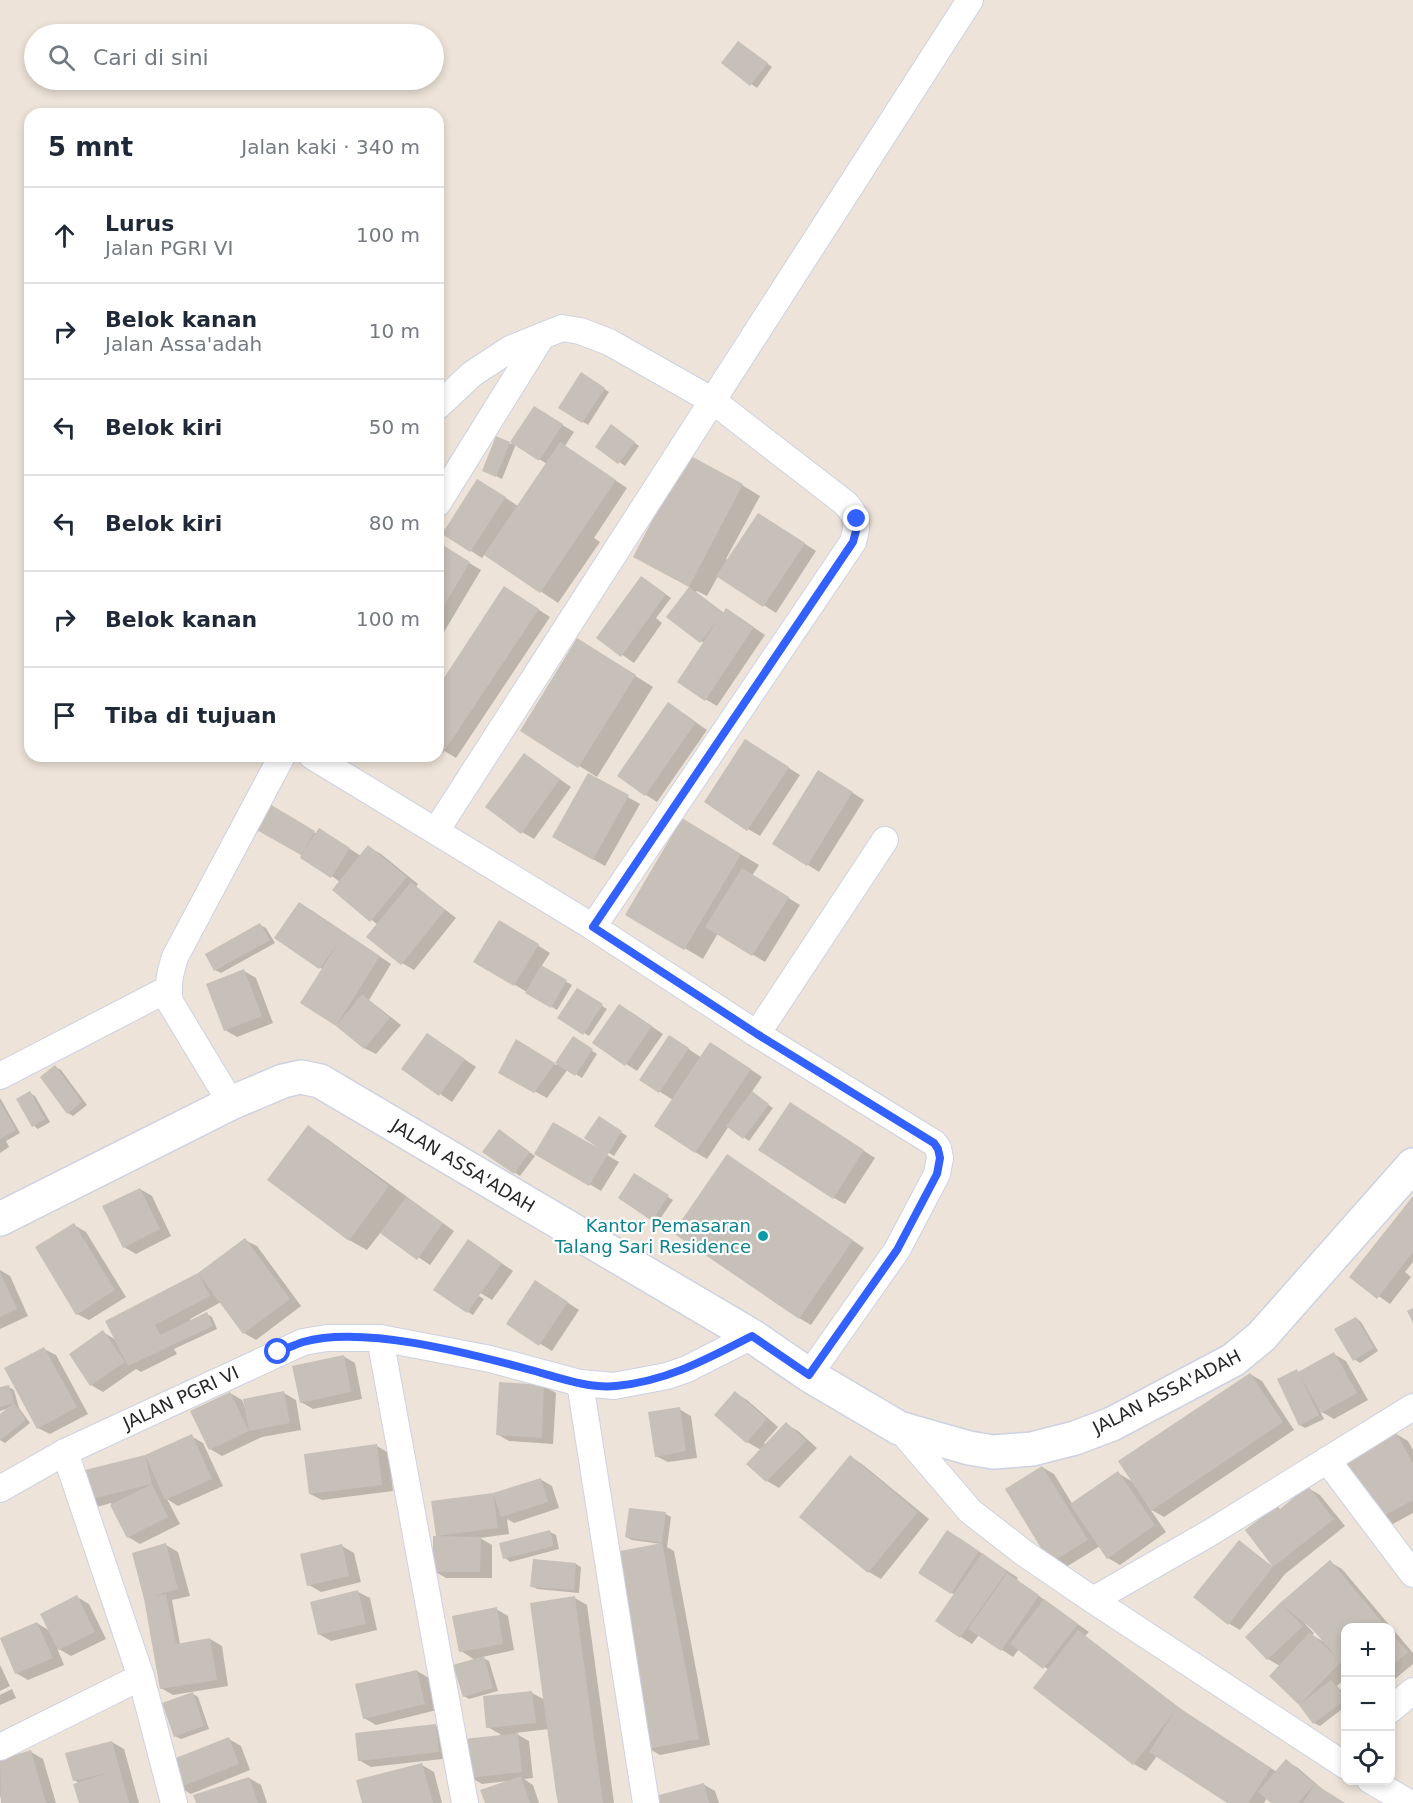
<!DOCTYPE html>
<html lang="id">
<meta charset="utf-8">
<style>
:root{--surface:#fff;--page:#f2f2f3;--text:#1f2937;--muted:#747a83;--line:#e0e1e3}
body{margin:0;font-family:"DejaVu Sans",sans-serif;background:var(--page);color:var(--text)}
.controls{position:absolute;right:18px;bottom:18px;display:grid;overflow:hidden;border-radius:12px;box-shadow:0 3px 9px #0003}
.controls button{width:54px;height:54px;display:grid;place-items:center;padding:0;border:0;border-bottom:2px solid var(--line);background:var(--surface);color:var(--text);font:30px sans-serif}
.stop{position:absolute;width:18px;height:18px;margin:-14px;border:4px solid #3261ff;border-radius:50%;background:#fff}
.stop.end{background:#3261ff;border-color:#fff;box-shadow:0 2px 6px #0008}
.list{margin:0;padding:0;list-style:none}
h2{display:flex;justify-content:space-between;align-items:center;height:78px;margin:0;padding:0 24px;font-size:26px}
h2 small{font-size:20px;font-weight:400;color:var(--muted)}
.list li{display:grid;grid-template-columns:39px 1fr auto;gap:18px;align-items:center;box-sizing:border-box;height:96px;padding:0 24px;border-top:2px solid var(--line)}
.list b{display:block;font-size:22px;white-space:nowrap}
.list p{margin:0;font-size:20px;white-space:nowrap;color:var(--muted)}
.list em{font-size:20px;font-style:normal;color:var(--muted)}
.icon{flex:none;width:33px;height:33px;fill:none;stroke:currentColor;stroke-width:2;stroke-linecap:round;stroke-linejoin:round}
.map{position:relative;flex:none;width:1413px;height:1803px;overflow:hidden}
.search{position:absolute;background:var(--surface);box-shadow:0 3px 9px #0003;left:24px;top:24px;width:420px;height:66px;display:flex;align-items:center;gap:15px;box-sizing:border-box;padding:0 21px;border-radius:33px;color:var(--muted);font-size:22px}
.panel{position:absolute;background:var(--surface);box-shadow:0 3px 9px #0003;left:24px;top:108px;width:420px;height:654px;border-radius:18px}
.map>svg:first-child{display:block}
</style>
<div class="map">
<svg width="1413" height="1803" viewBox="0 0 1413 1803">
<rect width="100%" height="100%" fill="#ede3d8"/>
<g fill="#0003" fill-rule="evenodd">
<path d="M744,46L772,67L757,88L751,84Z"/>
<path d="M582,374L609,392L588,425L560,407Z"/>
<path d="M534,408L574,432L565,446L627,488L594,538L600,542L558,603L485,554L482,558L471,551L490,488L518,506L547,464L516,444L502,479L490,473L497,438L511,444Z"/>
<path d="M616,429L639,446L625,466L597,446Z"/>
<path d="M742,485L760,496L726,559L728,561L770,521L816,551L776,613L718,576L707,596L697,591L696,592L724,613L738,617L765,635L717,706L705,699L704,643L668,617L690,587L653,567Z"/>
<path d="M438,544L481,570L438,642Z"/>
<path d="M647,581L671,598L656,618L662,623L634,663L598,638Z"/>
<path d="M516,595L550,617L456,758L438,747V689Z"/>
<path d="M596,651L653,687L597,777L522,730Z"/>
<path d="M669,704L707,730L657,802L646,795Z"/>
<path d="M757,748L800,775L760,836L748,829Z"/>
<path d="M524,754L571,787L534,839L522,832Z"/>
<path d="M589,775L640,804L605,866L554,837Z"/>
<path d="M831,779L864,800L819,872L808,865Z"/>
<path d="M268,805L317,834L331,837L361,856L369,847L381,854L418,884L416,887L456,918L414,970L402,963L378,925L334,890L340,882L303,855Z"/>
<path d="M683,820L759,865L752,876L800,905L765,962L718,933L703,959L627,914Z"/>
<path d="M311,910L391,964L369,1000L401,1025L376,1054L364,1048L337,1024L322,969L276,937Z"/>
<path d="M260,925L266,928L275,943L221,973L215,970Z"/>
<path d="M511,928L550,953L541,967L572,985L557,1010L475,961Z"/>
<path d="M244,971L256,978L273,1023L237,1037L225,1030Z"/>
<path d="M577,990L607,1009L589,1036L559,1017Z"/>
<path d="M631,1012L663,1034L637,1071L626,1064Z"/>
<path d="M573,1038L597,1054L582,1078L568,1069L547,1098L500,1072L517,1042L556,1065Z"/>
<path d="M439,1042L476,1067L452,1102L403,1069Z"/>
<path d="M681,1044L702,1058L723,1051L762,1077L751,1093L773,1108L749,1141L729,1126L707,1159L695,1152L673,1100L642,1080Z"/>
<path d="M55,1067L61,1070L87,1105L73,1116L68,1113Z"/>
<path d="M30,1093L35,1096L50,1122L38,1129L33,1125Z"/>
<path d="M0,1098L20,1133L6,1141L9,1147L0,1153Z"/>
<path d="M802,1111L875,1158L845,1204L834,1198Z"/>
<path d="M599,1118L627,1136L614,1156L586,1138Z"/>
<path d="M553,1124L619,1162L601,1191L536,1153Z"/>
<path d="M308,1127L326,1138L454,1231L430,1265L381,1232L367,1250L349,1240Z"/>
<path d="M504,1134L535,1156L520,1176L484,1152Z"/>
<path d="M728,1156L864,1248L811,1325L799,1318Z"/>
<path d="M634,1175L673,1200L658,1222L620,1198Z"/>
<path d="M140,1189L152,1196L171,1236L136,1254L124,1247Z"/>
<path d="M1413,1198V1262L1405,1272L1411,1277L1390,1304L1351,1277Z"/>
<path d="M74,1225L86,1232L126,1297L89,1320L77,1314Z"/>
<path d="M245,1240L257,1246L301,1306L256,1340L244,1333L221,1302L190,1319L191,1322L207,1314L212,1317L217,1329L174,1349L177,1354L141,1372L136,1369L103,1392L91,1385L71,1355L103,1332L116,1340L107,1321L199,1274Z"/>
<path d="M480,1248L513,1271L492,1300L474,1289L472,1292L484,1299L473,1315L468,1312Z"/>
<path d="M0,1270L10,1276L28,1316L0,1329Z"/>
<path d="M547,1289L579,1310L552,1351L508,1324Z"/>
<path d="M1356,1318L1361,1322L1378,1351L1360,1363L1354,1359Z"/>
<path d="M44,1349L56,1355L88,1414L50,1434L38,1428Z"/>
<path d="M1334,1354L1346,1361L1368,1400L1334,1419L1320,1411L1324,1419L1305,1428L1300,1425L1297,1371L1301,1373Z"/>
<path d="M343,1356L355,1363L362,1399L313,1409L301,1402Z"/>
<path d="M1250,1374L1262,1381L1294,1430L1164,1517L1150,1509L1166,1532L1120,1565L1108,1558L1100,1546L1063,1569L1051,1562L1042,1467L1054,1474L1073,1505L1118,1473L1133,1482Z"/>
<path d="M544,1386L556,1393L553,1444L509,1441L497,1434Z"/>
<path d="M9,1387L14,1390L19,1408L30,1423L5,1443L0,1440V1416L10,1408L0,1411V1389Z"/>
<path d="M230,1393L242,1400L245,1407L284,1393L296,1400L301,1430L262,1437L222,1456L210,1449Z"/>
<path d="M735,1393L747,1400L778,1427L764,1443L766,1445L786,1424L798,1431L817,1448L779,1488L767,1481L748,1464L761,1450L747,1442L716,1415Z"/>
<path d="M679,1409L691,1416L697,1458L668,1462L656,1456Z"/>
<path d="M1396,1434L1408,1441L1413,1450V1513L1389,1526L1377,1519Z"/>
<path d="M191,1436L203,1443L223,1486L178,1506L167,1499L180,1524L140,1544L128,1537L111,1503L97,1507L85,1500L79,1473L146,1456Z"/>
<path d="M377,1446L389,1453L393,1491L322,1500L310,1494Z"/>
<path d="M850,1457L862,1464L929,1519L881,1579L869,1572Z"/>
<path d="M540,1479L552,1486L559,1508L514,1523L507,1519L509,1534L480,1538L492,1545V1578H446L434,1571L442,1538L437,1535L433,1503L493,1495Z"/>
<path d="M1308,1488L1320,1495L1345,1526L1285,1574L1240,1630L1228,1623L1239,1542L1272,1566L1281,1510Z"/>
<path d="M666,1514L671,1517L667,1547L674,1551L710,1745L660,1755L648,1748L661,1544L632,1540L626,1537Z"/>
<path d="M550,1532L556,1535L559,1549L510,1562L505,1558Z"/>
<path d="M959,1538L1018,1578L1017,1580L1089,1632L1085,1636L1190,1716L1277,1772L1286,1761L1298,1768L1327,1793L1344,1803H1273L1267,1798L1264,1803H1230L1157,1756L1146,1771L1134,1764L1049,1670L1019,1649L1013,1657L979,1635L972,1644L961,1637L955,1595L920,1573Z"/>
<path d="M166,1545L178,1552L190,1596L172,1600L180,1644L210,1639L222,1646L228,1686L173,1695L161,1688L145,1598Z"/>
<path d="M342,1546L354,1553L361,1582L321,1592L309,1585Z"/>
<path d="M1330,1562L1342,1569L1413,1653V1664L1390,1683V1628H1346V1677L1337,1686L1346,1696V1706L1320,1726L1314,1723L1300,1704L1280,1666L1268,1659L1247,1637L1281,1604ZM1306,1622L1326,1643L1312,1635L1314,1633L1305,1624Z"/>
<path d="M576,1564L581,1567L579,1593L537,1589L532,1586Z"/>
<path d="M358,1592L370,1598L377,1630L331,1641L319,1634Z"/>
<path d="M77,1597L89,1604L106,1639L71,1656L57,1648L64,1665L28,1680L16,1673L37,1623L50,1631Z"/>
<path d="M575,1598L587,1605L614,1803H559L549,1729L515,1733L529,1741L533,1778L524,1779L533,1785L539,1803H486L508,1781L482,1784L470,1777L503,1736L488,1727L532,1693L545,1700Z"/>
<path d="M496,1609L508,1616L514,1650L482,1657L489,1661L498,1691L469,1699L464,1696L475,1660L461,1651Z"/>
<path d="M0,1665L10,1686L0,1691Z"/>
<path d="M417,1671L429,1678L437,1710L376,1725L364,1718Z"/>
<path d="M12,1689L16,1698L0,1705V1695Z"/>
<path d="M193,1694L198,1697L209,1729L181,1739L175,1736Z"/>
<path d="M436,1726L448,1733L451,1758L371,1767L359,1760Z"/>
<path d="M229,1739L241,1746L250,1770L191,1794L179,1787Z"/>
<path d="M112,1742L124,1749L139,1803H81L79,1783L74,1780Z"/>
<path d="M31,1752L43,1759L56,1803H2L0,1795V1761Z"/>
<path d="M422,1765L434,1772L442,1803H363Z"/>
<path d="M249,1778L261,1785L267,1803H197Z"/>
<path d="M703,1784L715,1791L719,1803H651Z"/>
</g>
<g fill="#c7c0b8">
<path d="M738,41L768,63L750,86L721,63Z"/>
<path d="M581,372L605,388L582,423L558,408Z"/>
<path d="M534,406L563,424L539,461L510,442L496,477L482,471L496,436L510,442Z"/>
<path d="M611,424L635,442L618,464L595,447Z"/>
<path d="M560,442L616,480L540,593L484,555Z"/>
<path d="M687,454L743,484L689,587L633,557Z"/>
<path d="M477,479L506,497L470,552L442,534Z"/>
<path d="M758,513L805,543L763,607L716,576Z"/>
<path d="M438,542L470,562L438,616Z"/>
<path d="M641,576L666,594L621,657L596,638Z"/>
<path d="M504,586L539,609L443,753L438,749V687Z"/>
<path d="M689,587L723,613L726,608L754,627L705,701L677,682L718,620L700,643L666,617Z"/>
<path d="M577,638L636,675L578,768L520,731Z"/>
<path d="M668,702L696,722L645,796L617,776Z"/>
<path d="M745,739L789,767L747,831L704,802Z"/>
<path d="M524,753L560,779L521,834L485,807Z"/>
<path d="M818,770L853,792L807,866L772,844Z"/>
<path d="M588,773L629,795L593,860L552,837Z"/>
<path d="M268,803L315,831L302,853L319,828L350,848L331,878L300,858L301,855L253,828Z"/>
<path d="M682,818L741,854L684,950L625,915Z"/>
<path d="M368,845L407,877L370,922L332,890Z"/>
<path d="M742,868L789,897L752,956L705,927Z"/>
<path d="M411,882L445,910L401,965L366,937Z"/>
<path d="M299,902L380,956L336,1026L300,1003L337,945L319,969L274,938Z"/>
<path d="M499,920L539,944L514,986L473,962Z"/>
<path d="M260,923L270,940L214,971L205,954Z"/>
<path d="M541,965L567,980L551,1008L525,993Z"/>
<path d="M244,969L262,1016L224,1031L206,984Z"/>
<path d="M577,988L603,1004L583,1035L557,1018Z"/>
<path d="M362,994L390,1018L364,1049L336,1026Z"/>
<path d="M619,1004L652,1026L625,1066L592,1043Z"/>
<path d="M427,1033L465,1059L439,1096L401,1069Z"/>
<path d="M669,1035L689,1048L659,1093L639,1080Z"/>
<path d="M573,1036L593,1049L575,1076L555,1063L534,1093L498,1073L516,1039L555,1063Z"/>
<path d="M710,1042L751,1069L695,1153L654,1126Z"/>
<path d="M55,1065L82,1102L67,1114L40,1077Z"/>
<path d="M30,1091L45,1119L32,1127L16,1099Z"/>
<path d="M752,1091L769,1104L743,1139L726,1126Z"/>
<path d="M0,1102L16,1130L0,1139Z"/>
<path d="M790,1102L864,1150L833,1199L758,1150Z"/>
<path d="M599,1116L622,1131L589,1186L534,1154L553,1122L598,1148L584,1138Z"/>
<path d="M308,1125L389,1186L349,1241L267,1180Z"/>
<path d="M499,1129L530,1152L514,1174L482,1152Z"/>
<path d="M727,1154L853,1240L799,1319L673,1233Z"/>
<path d="M634,1173L669,1195L652,1221L618,1198Z"/>
<path d="M140,1188L160,1229L123,1248L102,1206Z"/>
<path d="M1413,1196V1252L1377,1299L1349,1277Z"/>
<path d="M406,1197L443,1223L417,1260L380,1233Z"/>
<path d="M74,1223L115,1290L76,1315L35,1247Z"/>
<path d="M245,1238L290,1299L243,1334L198,1273L210,1296L155,1325L160,1335L207,1312L213,1326L128,1366L105,1321L198,1273Z"/>
<path d="M468,1239L502,1263L467,1313L433,1290Z"/>
<path d="M0,1272L17,1309L0,1317Z"/>
<path d="M535,1280L568,1302L539,1346L506,1324Z"/>
<path d="M1413,1308V1323L1407,1311Z"/>
<path d="M1356,1317L1374,1348L1353,1361L1334,1329Z"/>
<path d="M103,1330L125,1362L90,1386L69,1354Z"/>
<path d="M44,1347L77,1407L37,1429L4,1368Z"/>
<path d="M1334,1352L1357,1393L1321,1413L1301,1378L1319,1415L1299,1426L1277,1379L1297,1369L1298,1372Z"/>
<path d="M344,1355L351,1392L300,1403L292,1366Z"/>
<path d="M1250,1373L1283,1422L1151,1511L1118,1461Z"/>
<path d="M499,1382L544,1385L542,1438L496,1435Z"/>
<path d="M9,1385L14,1403L26,1420L0,1440V1414L14,1403L0,1407V1387Z"/>
<path d="M284,1391L290,1423L249,1431L209,1450L190,1411L230,1392L249,1431L243,1399Z"/>
<path d="M735,1391L767,1419L746,1443L714,1415Z"/>
<path d="M680,1407L686,1451L655,1457L648,1412Z"/>
<path d="M786,1422L806,1441L766,1482L746,1464Z"/>
<path d="M1396,1432L1413,1464V1500L1376,1520L1344,1461Z"/>
<path d="M192,1434L212,1479L165,1500L145,1455Z"/>
<path d="M377,1444L382,1485L309,1494L304,1454Z"/>
<path d="M145,1455L152,1484L84,1501L77,1472Z"/>
<path d="M850,1455L918,1512L868,1573L799,1517Z"/>
<path d="M1042,1466L1088,1540L1050,1563L1005,1489Z"/>
<path d="M1118,1471L1155,1525L1107,1559L1070,1504Z"/>
<path d="M541,1478L548,1502L501,1517L493,1493L498,1528L436,1536L431,1501L493,1493Z"/>
<path d="M152,1484L168,1517L127,1538L110,1505Z"/>
<path d="M1308,1486L1334,1519L1273,1567L1245,1530L1277,1505L1280,1509Z"/>
<path d="M629,1508L666,1512L662,1543L699,1739L647,1749L610,1553L662,1543L625,1537Z"/>
<path d="M550,1530L554,1546L503,1559L499,1543Z"/>
<path d="M947,1530L979,1551L951,1594L918,1573Z"/>
<path d="M433,1536L481,1537L480,1572H433Z"/>
<path d="M1239,1540L1273,1567L1228,1625L1193,1597Z"/>
<path d="M166,1543L178,1589L154,1596L166,1594L176,1644L210,1638L217,1680L160,1689L144,1599L132,1553Z"/>
<path d="M342,1544L349,1576L307,1586L300,1554Z"/>
<path d="M982,1553L1007,1571L960,1638L935,1621Z"/>
<path d="M533,1559L576,1563L574,1590L530,1587Z"/>
<path d="M1330,1560L1387,1628H1346V1668L1341,1662L1299,1705L1331,1680L1346,1699L1313,1724L1299,1705L1269,1676L1310,1632L1339,1660L1313,1630L1282,1605L1303,1626L1267,1660L1245,1637L1280,1603Z"/>
<path d="M1007,1573L1039,1595L1001,1651L968,1629Z"/>
<path d="M358,1590L366,1624L318,1635L310,1602Z"/>
<path d="M77,1595L95,1632L58,1650L40,1614Z"/>
<path d="M575,1596L579,1628L603,1803H558L556,1793L530,1603Z"/>
<path d="M1044,1599L1078,1624L1043,1669L1010,1644Z"/>
<path d="M497,1607L503,1644L459,1652L452,1616Z"/>
<path d="M37,1622L53,1658L15,1674L0,1638Z"/>
<path d="M1078,1630L1178,1707L1271,1768L1248,1803H1227L1149,1752L1175,1711L1133,1765L1033,1688Z"/>
<path d="M1390,1632L1408,1652L1390,1667Z"/>
<path d="M484,1656L493,1688L463,1697L453,1665Z"/>
<path d="M417,1670L425,1704L363,1719L355,1684Z"/>
<path d="M532,1691L536,1723L486,1728L483,1696Z"/>
<path d="M193,1692L204,1726L174,1737L162,1703Z"/>
<path d="M436,1724L439,1752L358,1761L355,1733Z"/>
<path d="M518,1733L522,1772L469,1778L464,1739Z"/>
<path d="M229,1737L239,1764L178,1788L168,1761Z"/>
<path d="M112,1741L129,1803H79L73,1784L108,1773L73,1781L65,1753Z"/>
<path d="M31,1750L46,1803H1L0,1760Z"/>
<path d="M1286,1759L1315,1784L1345,1803H1303L1315,1784L1298,1803H1271L1258,1792Z"/>
<path d="M422,1763L433,1803H362L356,1780Z"/>
<path d="M521,1776L530,1803H485L480,1790Z"/>
<path d="M249,1777L258,1803H196L193,1795Z"/>
<path d="M704,1783L709,1803H649L648,1798Z"/>
</g>
<g fill="none" stroke-linecap="round" stroke-linejoin="round">
<defs>
<g id="street">
<path d="M438,406L472,374L510,349L562,328L580,331L609,342L713,401L845,503C858,516 858,526 853,542L593,927"/>
<path d="M438,503L542,336"/>
<path d="M312,756L593,927L757,1034L934,1143L938,1148L940,1158L937,1174L897,1250L809,1375"/>
<path d="M436,831L970,0"/>
<path d="M757,1034L885,840"/>
<path d="M0,1076L168,989"/>
<path d="M231,1103L170,1002C167,986 170,973 175,957L282,756"/>
<path d="M380,1338L465,1803"/>
<path d="M580,1383L646,1803"/>
<path d="M899,1428L970,1511L1024,1553L1093,1600L1346,1766"/>
<path d="M65,1452L141,1677L174,1803"/>
<path d="M1327,1460L1413,1574"/>
<path d="M0,1489L65,1452L303,1342L327,1338H380L490,1359L580,1383L614,1386L667,1376L687,1369L752,1336"/>
<path d="M1093,1600L1213,1531L1413,1407"/>
<path d="M1390,1710L1413,1691"/>
<path d="M0,1747L141,1677"/>
<path d="M1370,1780L1409,1803"/>
</g>
<path id="secondary" d="M0,1219L231,1103L283,1081L301,1077L320,1081L752,1336L809,1375L899,1428L969,1448L993,1452L1032,1449L1075,1438L1112,1424L1233,1360L1261,1337L1413,1165"/>
</defs>
<use href="#street" stroke="#cdd2e3" stroke-width="28"/>
<use href="#secondary" stroke="#cdd2e3" stroke-width="36"/>
<use href="#street" stroke="#fff" stroke-width="26"/>
<use href="#secondary" stroke="#fff" stroke-width="33"/>
</g>
<g fill="none" stroke-linecap="round" stroke-linejoin="round">
<path stroke="#3261ff" stroke-width="8" d="M278,1352C286,1349 294,1345 303,1342C362,1325 468,1353 527,1369C555,1376 587,1389 616,1386C668,1381 707,1359 752,1336L809,1375L897,1250L937,1174L940,1158L938,1149L934,1143L757,1034L593,927L853,542L856,531L857,519"/>
</g>
<circle fill="#0f9aa8" stroke="#fff" stroke-width="2" cx="763" cy="1236" r="6"/>
<g text-anchor="middle" stroke-width="4.5" stroke-linejoin="round" paint-order="stroke">
<g font-size="18" fill="#282828" stroke="#fff">
<text transform="translate(463 1166) rotate(31)" y="6">JALAN ASSA'ADAH</text>
<text transform="translate(1167 1392) rotate(-27)" y="6">JALAN ASSA'ADAH</text>
<text transform="translate(181 1398) rotate(-25)" y="6">JALAN PGRI VI</text>
</g>
<g font-size="18" fill="#0d838f" stroke="#fff" text-anchor="end">
<text x="751" y="1232">Kantor Pemasaran<tspan x="751" dy="21">Talang Sari Residence</tspan></text>
</g>
</g>
</svg>
<div class="controls">
<button>+</button>
<button>−</button>
<button><svg class="icon" aria-label="locate" viewBox="0 0 24 24"><circle cx="12" cy="12" r="6"/><path d="M12 2v4M12 18v4M2 12h4M18 12h4"/></svg></button>
</div>
<div class="stop" style="left:278px;top:1352px"></div>
<div class="stop end" style="left:857px;top:519px"></div>
<div class="search"><svg class="icon" aria-label="search" viewBox="0 0 24 24"><circle cx="10" cy="10" r="6"/><path d="M15 15l6 6"/></svg>Cari di sini</div>
<section class="panel">
<h2>5 mnt<small>Jalan kaki · 340 m</small></h2>
<ul class="list">
<li><svg class="icon" aria-label="ahead" viewBox="0 0 24 24"><path d="M12 20V5M6 11l6-6 6 6"/></svg><div><b>Lurus</b><p>Jalan PGRI VI</p></div><em>100 m</em></li>
<li><svg class="icon" aria-label="right" viewBox="0 0 24 24"><path d="M7 20v-9h11M14 6l5 5-5 5"/></svg><div><b>Belok kanan</b><p>Jalan Assa'adah</p></div><em>10 m</em></li>
<li><svg class="icon" aria-label="left" viewBox="0 0 24 24"><path d="M17 20v-9H6M10 6l-5 5 5 5"/></svg><div><b>Belok kiri</b></div><em>50 m</em></li>
<li><svg class="icon" aria-label="left" viewBox="0 0 24 24"><path d="M17 20v-9H6M10 6l-5 5 5 5"/></svg><div><b>Belok kiri</b></div><em>80 m</em></li>
<li><svg class="icon" aria-label="right" viewBox="0 0 24 24"><path d="M7 20v-9h11M14 6l5 5-5 5"/></svg><div><b>Belok kanan</b></div><em>100 m</em></li>
<li><svg class="icon" aria-label="arrive" viewBox="0 0 24 24"><path d="M6 21V4h12l-3 4 3 4H6"/></svg><div><b>Tiba di tujuan</b></div></li>
</ul>
</section>
</div>
